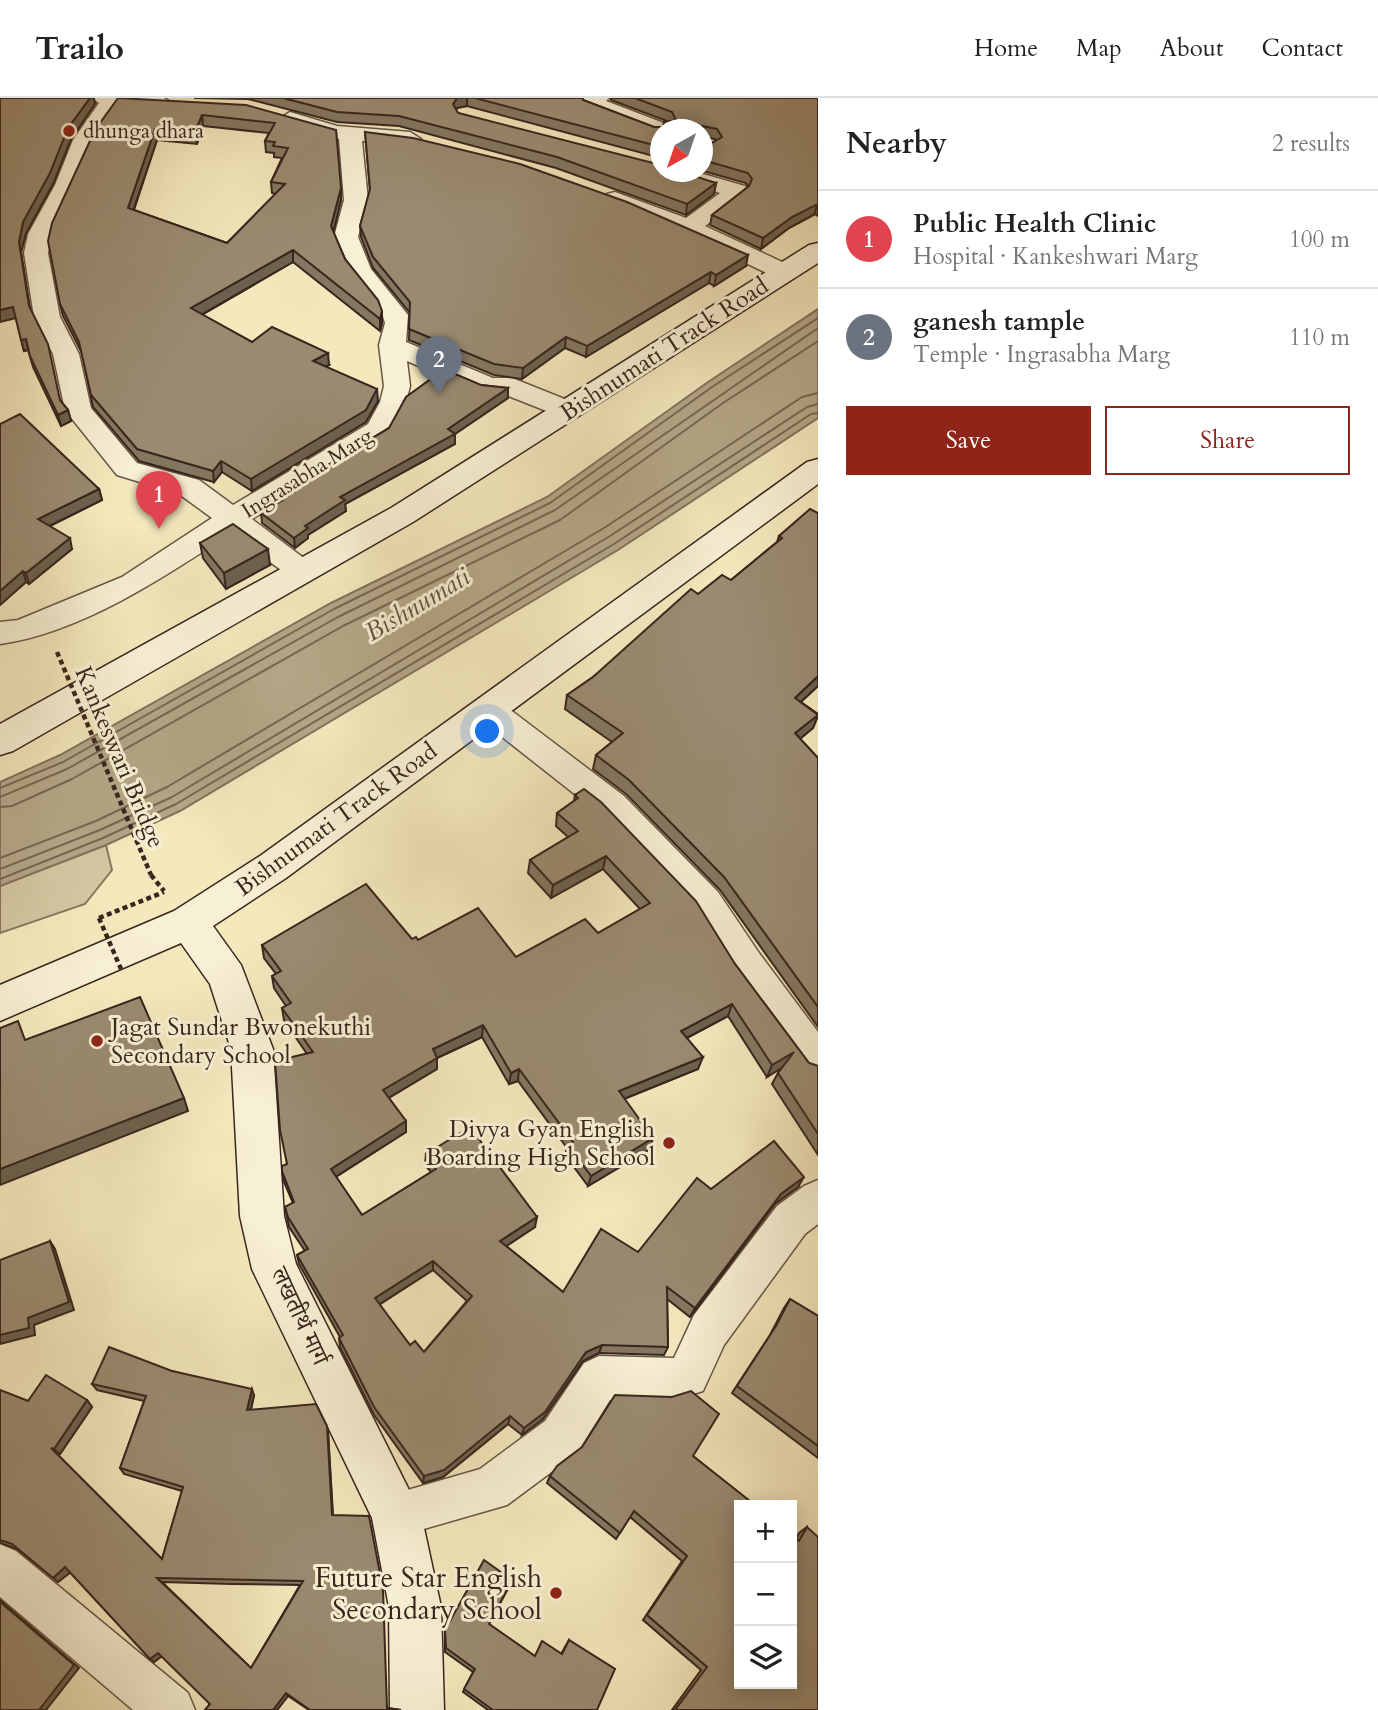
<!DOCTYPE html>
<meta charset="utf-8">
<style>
:root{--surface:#fff;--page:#f2f2f2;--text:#222;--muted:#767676;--line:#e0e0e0;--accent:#8f2418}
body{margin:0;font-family:Cardo,"Noto Serif Devanagari",serif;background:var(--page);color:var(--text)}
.controls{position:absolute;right:21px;bottom:21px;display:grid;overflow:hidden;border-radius:0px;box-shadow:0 4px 18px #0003}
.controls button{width:63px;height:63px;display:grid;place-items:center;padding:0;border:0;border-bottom:2px solid var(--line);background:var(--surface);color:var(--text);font:35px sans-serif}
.compass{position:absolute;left:650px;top:21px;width:63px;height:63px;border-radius:50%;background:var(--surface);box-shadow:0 4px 18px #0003;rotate:220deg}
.you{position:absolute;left:488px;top:634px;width:24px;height:24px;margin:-18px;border:5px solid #fff;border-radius:50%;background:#1a73e8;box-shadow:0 0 0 10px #1a73e833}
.badge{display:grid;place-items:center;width:46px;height:46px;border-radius:50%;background:var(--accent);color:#fff;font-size:23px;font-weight:700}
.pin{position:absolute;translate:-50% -58px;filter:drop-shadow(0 2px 4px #0008)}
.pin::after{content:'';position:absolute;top:37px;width:24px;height:21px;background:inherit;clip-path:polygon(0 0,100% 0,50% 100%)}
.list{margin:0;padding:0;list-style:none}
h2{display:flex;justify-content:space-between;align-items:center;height:91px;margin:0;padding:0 28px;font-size:30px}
h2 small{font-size:23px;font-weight:400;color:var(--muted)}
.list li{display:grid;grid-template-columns:46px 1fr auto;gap:21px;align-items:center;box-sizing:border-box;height:98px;padding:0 28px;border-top:2px solid var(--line)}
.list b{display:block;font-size:26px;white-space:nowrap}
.list p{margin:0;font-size:23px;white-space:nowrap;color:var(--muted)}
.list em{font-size:23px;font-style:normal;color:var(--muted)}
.actions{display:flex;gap:14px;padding:21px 28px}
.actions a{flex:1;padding:16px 0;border:2px solid var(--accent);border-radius:0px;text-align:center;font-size:24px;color:var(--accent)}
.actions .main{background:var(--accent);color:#fff}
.icon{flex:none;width:38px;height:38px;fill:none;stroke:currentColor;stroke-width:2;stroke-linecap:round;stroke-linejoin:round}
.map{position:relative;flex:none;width:818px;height:1612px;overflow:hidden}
header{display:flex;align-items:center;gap:42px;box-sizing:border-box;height:98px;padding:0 35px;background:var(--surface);border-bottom:2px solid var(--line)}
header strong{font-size:33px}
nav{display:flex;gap:38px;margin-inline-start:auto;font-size:24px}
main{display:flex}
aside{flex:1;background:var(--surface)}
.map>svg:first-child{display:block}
</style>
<header>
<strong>Trailo</strong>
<nav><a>Home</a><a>Map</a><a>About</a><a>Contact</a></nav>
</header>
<main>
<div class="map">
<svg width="818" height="1612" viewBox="0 0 818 1612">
<rect width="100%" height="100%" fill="#f4e8bd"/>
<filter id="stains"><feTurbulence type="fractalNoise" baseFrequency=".00286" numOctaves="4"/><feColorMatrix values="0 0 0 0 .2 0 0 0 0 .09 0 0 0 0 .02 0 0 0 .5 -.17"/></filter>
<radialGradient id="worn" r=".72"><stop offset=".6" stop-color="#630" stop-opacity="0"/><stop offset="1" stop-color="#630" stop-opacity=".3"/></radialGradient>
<path fill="#d4c7a2" stroke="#867660" stroke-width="2" d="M106,747L112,772L85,806L0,835V788Z"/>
<path fill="#b4a687" stroke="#82725d" stroke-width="2" d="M818,211V320L618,452L180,713L106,747L0,788V684L60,657L331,505L547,399L708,284Z"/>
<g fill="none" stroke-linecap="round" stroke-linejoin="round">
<g stroke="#766652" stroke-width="2">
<path d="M0,690L63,664L334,511L550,405L712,289L818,220"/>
<path d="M0,699L67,671L338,519L555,412L818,230"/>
<path d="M0,709L12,708L72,681L343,528L560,422L723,305L818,243"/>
<path d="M0,760L96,723L167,689L604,430L802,299L818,295"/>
<path d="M0,771L100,732L172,699L610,438L807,309L818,306"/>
<path d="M0,781L103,740L176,706L614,446L811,316L818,315"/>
</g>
<defs>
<g id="street">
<path d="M92,0H164L173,6L162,12L119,8L95,42L77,87L52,136L48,155L60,219L79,256L91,310L137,365L199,382L233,407L368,326L380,304L384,288L379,247L385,225L381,212L347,171L334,139L344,102L339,41L282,26L279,21L290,14L337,28L410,34L421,41L410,48L362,43L368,102L358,139L371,171L408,217L406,244L493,280H512L577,306L581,312L577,318L568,320L559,318L501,295H482L407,263L410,288L406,304L388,338L252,421L313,467L318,474L313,481L303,484L293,481L231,435C165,479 80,535 0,546V524L18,522L122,479L212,420L179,396L117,377L65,312L53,256L34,219L24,155L28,136L55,87L73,42L99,5Z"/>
<path d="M584,0H609L606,3L669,27L672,32H660V38L653,37L583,10L580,5Z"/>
<path d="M662,74H696L745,88L748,93L745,98L705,128L793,169L796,174L793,179H775L681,134L607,106L603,101L607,96L615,94L686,120L720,95L665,79Z"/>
<path d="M489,600L500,604L624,698L718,794L759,855L818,934V980L805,975L733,877L694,814L600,716L478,620L473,612L478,604Z"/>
<path d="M818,1082V1126L805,1136L724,1247L703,1293L667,1304L610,1302L577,1355L507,1407L396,1439L380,1432L373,1416L380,1400L480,1371L545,1323L584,1265L599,1258L674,1260L694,1217L777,1108L804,1088Z"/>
<path d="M0,1446L16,1453L188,1595L195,1612H133L0,1499Z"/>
</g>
<g id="secondary">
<path d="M818,145V165L413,424L13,653L0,657V626L391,410L809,147Z"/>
<path d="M818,361V386L286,780L213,828L241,867L273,951L284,1118L296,1166L421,1416L441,1509L444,1612H390L389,1509L372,1420L252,1171L240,1118L231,951L210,886L181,845L0,923V887L174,813L260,758L807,364Z"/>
</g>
</defs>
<use href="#street" stroke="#675645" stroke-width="3"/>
<use href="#secondary" stroke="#38251d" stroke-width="3"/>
<g stroke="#38251d" stroke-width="4.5" stroke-dasharray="5 3.5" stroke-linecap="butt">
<path d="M151,777L164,793"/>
<path d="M99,820L164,794"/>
</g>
<use href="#street" fill="#f8f0d4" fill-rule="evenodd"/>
<use href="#secondary" fill="#f8f0d4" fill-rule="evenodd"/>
<g stroke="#38251d" stroke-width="4.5" stroke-dasharray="5 3.5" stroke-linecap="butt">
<path d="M57,554L151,777"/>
<path d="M99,820L121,871"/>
</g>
</g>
<g fill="#847760" stroke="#38251d" stroke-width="2" fill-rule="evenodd">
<path d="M0,0L95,6L71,41L53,86L26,135L21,154L30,211L60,302L68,312L71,323L61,328L33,269L28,252L24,253L16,220Z"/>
<path d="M118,0L336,32L341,102L333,134L345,161L382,225L380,233L293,164L202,217L252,244L329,267L325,269L378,303L366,324L252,393L222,374L214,384L139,363L93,309L82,255L63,218L60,206ZM203,28L269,35L265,43L266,54L274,55V59L282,60L271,84L272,95L276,96L227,145L134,112L157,42L197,46Z"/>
<path d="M194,0H582L583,2L654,29H663L667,23L611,2V0H818V118L815,116L789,130L761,151L710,127L712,117L748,89L746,85L703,73V32H661V60L467,8L457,10L456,12L458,15L716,85L714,96L686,117L556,70L399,28L337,24L248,1ZM703,39L715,41V43L703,50Z"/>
<path d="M365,34L746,168L714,188L709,185L586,259L565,250L522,281L494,277L409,242L410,215L373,170L361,139L360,128L370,93Z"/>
<path d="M481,287L508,290V300L455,336V346L345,406L346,413L308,437V440L295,450L262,425L261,415L278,406L277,398L389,330Z"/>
<path d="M0,326L99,391L102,402L50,428L72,451L29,486L26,484L0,507Z"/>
<path d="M818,415V588L801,604L818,616V618L813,630L800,641L818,660V929L720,792L626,696L593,671L596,657L612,644L565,611L567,597L593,579L698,496L731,482L777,444L779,438Z"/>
<path d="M200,445L270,467L226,491L203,460Z"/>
<path d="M575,697L735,866L809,965L818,968V1057L772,986L778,975L782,969L767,979L728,918L687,940L698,971L624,1001L650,1051L588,1088L565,1057L567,1050L518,983L509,986L482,939L437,960V971L389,1000L406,1023V1034L336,1079L362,1117L431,1074L425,1067L426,1056L535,1129L506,1148L563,1194L638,1154L711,1091L798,1089L775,1106L690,1219L667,1201L668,1249L664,1257L599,1255L583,1263L543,1321L522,1337L508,1326L443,1379L423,1385L374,1317L340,1249L339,1240L340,1239L299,1166L297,1157L305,1153L289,1129L285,1109L293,1105L284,1084L282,1073L287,1066L307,956L284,922L282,910L286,908L274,890L272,878L276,876L264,860L262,847L412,841L516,859L598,835L640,811L603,771L551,800L528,775L530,762L568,739L556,728L557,715L574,703ZM433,1172L467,1203L424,1254L410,1247L379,1207Z"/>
<path d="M790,1201L818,1218V1360L732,1295L770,1237L784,1210Z"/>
<path d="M172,1273L254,1297L251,1312L328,1334L333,1417L387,1610L401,1612H309L288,1598L277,1612H205L210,1606L162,1558L154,1564L150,1561L70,1474L58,1484L17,1451L0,1445V1292L28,1303L87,1302L92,1309L60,1356H57L162,1461L182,1393L124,1376L120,1370L144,1303L97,1292L92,1286ZM162,1484L231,1486L300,1487L251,1570Z"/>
<path d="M693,1358L796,1441L799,1435L807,1429L818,1612H672L701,1572L643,1522L682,1463L630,1419L616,1441L547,1385L550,1378Z"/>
<path d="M510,1487L489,1526L534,1558L561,1556L569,1542L597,1612H488L463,1594L473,1574L445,1554V1532Z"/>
</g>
<g fill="#6c614e" stroke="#38251d" stroke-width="2">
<path d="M90,0H94L95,6L71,41L53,86L26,135L21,154L31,219L19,144L23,124L68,30Z"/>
<path d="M457,0H467V8L457,10L453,17V6Z"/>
<path d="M202,17L203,28L197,46L195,34Z"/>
<path d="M155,31L157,42L130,122L128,110Z"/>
<path d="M716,85L714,96L686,117L687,106Z"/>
<path d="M341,90V102L332,140L331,128Z"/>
<path d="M817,105L815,116L789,130L761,151L763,140L792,119Z"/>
<path d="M293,152V164L192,222L191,210Z"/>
<path d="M748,157L746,168L714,188L716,177Z"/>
<path d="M711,174L709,185L586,259L587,248Z"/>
<path d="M13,209L16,220L0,224V212Z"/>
<path d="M382,213V225L380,233V221Z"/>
<path d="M566,239L565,250L522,281L523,270Z"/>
<path d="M26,241L28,252L24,253L21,242Z"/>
<path d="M328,255L329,267L314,275L313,263Z"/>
<path d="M508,290V300L455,336V346L345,406L346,413L308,437V440L295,450L294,440L305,428L340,399L448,331Z"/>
<path d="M377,291L378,303L366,324L252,393L251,381Z"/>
<path d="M68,312L71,323L61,328L58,317Z"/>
<path d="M221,363L222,374L214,384L213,373Z"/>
<path d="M99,391L102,402L41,432L38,421Z"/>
<path d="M70,440L72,451L29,486L26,475Z"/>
<path d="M268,451L270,467L226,491L224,475Z"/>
<path d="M23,473L26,484L0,507V493Z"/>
<path d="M818,578V588L790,614L795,600Z"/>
<path d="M818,617L813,630L790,649L795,635Z"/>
<path d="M606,758L603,771L551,800L553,787Z"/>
<path d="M732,906L728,918L677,945L681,933Z"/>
<path d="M483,927L482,939L437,960V971L383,1003V992L433,951Z"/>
<path d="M794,954L788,966L767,979L772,967Z"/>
<path d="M703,959L698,971L616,1004L619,993Z"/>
<path d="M519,971L518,983L509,986L511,975Z"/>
<path d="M184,1000L188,1013L0,1087V1071Z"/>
<path d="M406,1023V1034L332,1081L331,1071Z"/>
<path d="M653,1040L650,1051L588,1088L591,1078Z"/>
<path d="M804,1079L798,1089L775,1106L690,1219L695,1210L781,1096Z"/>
<path d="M537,1119L535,1129L499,1153L500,1143Z"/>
<path d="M50,1143L55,1151L74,1212L34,1227L35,1237L0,1246V1237L28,1220Z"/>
<path d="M433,1163V1172L375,1209V1200Z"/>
<path d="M602,1247L599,1255L583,1263L543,1321L522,1337L524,1330L586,1254Z"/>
<path d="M252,1291L254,1297L249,1319L247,1312Z"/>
<path d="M87,1302L92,1309L60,1356L54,1351Z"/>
<path d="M510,1318L508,1326L443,1379L423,1385L424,1378Z"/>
<path d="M327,1328L328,1334L333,1422L332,1417Z"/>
<path d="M65,1469L71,1474L58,1484L53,1480Z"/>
<path d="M0,1502L79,1570L46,1612H39Z"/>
<path d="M158,1555L162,1558L154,1564L150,1561Z"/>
<path d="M286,1595L288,1598L277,1612H273Z"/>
</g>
<g fill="#9a8a70" stroke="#38251d" stroke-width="2" fill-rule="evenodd">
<path d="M0,0H90L68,30L50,75L23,124L19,144L29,208L48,246L60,302L68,312L58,317L30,258L26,241L21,242L13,209L0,212Z"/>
<path d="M118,0L246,7L336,32L341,90L331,128L345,161L378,202L382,213L380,221L293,152L191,210L252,244L272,229L328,255L313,263L377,291L366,312L251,381L221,363L213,373L137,351L91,297L79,244L60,206L48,143L52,125L95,32ZM202,17L275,25L265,43L275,44L273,48L288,50L271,84L285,86L227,145L128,110L155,31L195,34Z"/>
<path d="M283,0H457L453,6L458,15L661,67V74H682L716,85L687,106L557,59L399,18L337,14Z"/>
<path d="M475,0H582L583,2L654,29H663L664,24L676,22L672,14L635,0H818V106L792,119L763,140L712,117L749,88L752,81L748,75L703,62V33V50L722,39L717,31L702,28V32H661V49Z"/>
<path d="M365,34L413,40L520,66L627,104L748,157L716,177L711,174L587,248L566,239L523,270L494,266L409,231L410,204L373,159L360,128L370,91Z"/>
<path d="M434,267L481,287L508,290L448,331L455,336L340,399L345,402L305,428L308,430L294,440L261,415L283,402L277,398L389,330L406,299L432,280Z"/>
<path d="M20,316L99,391L38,421L70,440L26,475L23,473L0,493V326Z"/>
<path d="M810,411L818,415V578L795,600L818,617L795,635L818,660V909L724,779L629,682L596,657L623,635L567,597L593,579L691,491L698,496L722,477L731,482L782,440L779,438Z"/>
<path d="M233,426L268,451L224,475L200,445Z"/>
<path d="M584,691L601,704L696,803L735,866L809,965L818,968V1036L778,975L794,954L772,967L732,906L681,933L703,959L619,993L653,1040L591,1078L568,1047L573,1044L519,971L511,975L483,927L433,951L437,960L383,992L406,1023L331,1071L362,1117L436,1071L426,1056L470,1029L537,1119L500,1143L563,1194L601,1131L638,1154L697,1080L711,1091L774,1043L804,1079L781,1096L695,1210L667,1189L668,1249L602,1247L586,1254L545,1314L524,1330L510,1318L444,1372L424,1378L374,1309L339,1240L343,1237L297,1157L308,1151L288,1119L285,1109L294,1104L282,1073V1068L287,1066L280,1032L275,963L313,954L282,910L291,905L272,878L281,873L262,847L366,786L412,841L416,839L418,842L478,810L516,859L585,821L598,835L650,805L606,758L553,787L530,762L578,733L557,715L578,700L575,697ZM433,1163L472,1198L424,1254L415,1243L410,1247L375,1200Z"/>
<path d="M140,899L184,1000L0,1071V930L18,923L25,942Z"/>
<path d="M50,1143L69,1204L28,1220L29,1230L0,1237V1162Z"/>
<path d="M790,1201L818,1218V1348L737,1288L776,1228Z"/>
<path d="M109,1249L172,1273L252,1291L247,1312L316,1306L327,1328L332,1417L369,1418L383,1491L387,1610L401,1612H310L286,1595L273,1612H205L210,1606L158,1555L150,1561L65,1469L53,1480L12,1446L0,1442V1292L28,1303L46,1277L87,1302L54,1351L51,1350L162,1461L183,1389L120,1370L146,1298L92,1286ZM157,1480L303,1483L251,1570Z"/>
<path d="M691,1293L719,1316L693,1358L755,1407H739V1586H792V1437L799,1443L807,1429L818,1439V1612H675L707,1569L647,1517L687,1458L634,1413L620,1435L550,1378L557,1368L582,1349L615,1297L672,1299Z"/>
<path d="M484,1462L512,1482L489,1526L535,1558L542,1543L562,1556L569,1542L615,1571L597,1612H493L464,1591L475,1571L446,1550L445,1532Z"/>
<path d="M0,1504L74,1567L39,1612H0Z"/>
</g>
<g fill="#8f2418" stroke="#f8f0d4" stroke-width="2.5">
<circle cx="69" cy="33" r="7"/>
<circle cx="97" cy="943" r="7"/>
<circle cx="669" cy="1045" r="7"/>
<circle cx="556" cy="1495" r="7"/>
</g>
<g text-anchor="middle" stroke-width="6" stroke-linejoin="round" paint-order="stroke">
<g font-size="21" fill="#38251d" stroke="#f8f0d4" text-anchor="start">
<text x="83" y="40">dhunga dhara</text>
</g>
<g font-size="21" fill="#38251d" stroke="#f8f0d4">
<text transform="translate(307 375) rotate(-32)" y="7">Ingrasabha Marg</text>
</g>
<g font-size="24" fill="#38251d" stroke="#f8f0d4">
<text transform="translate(664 251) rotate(-33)" y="8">Bishnumati Track Road</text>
<text transform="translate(120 659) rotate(67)" y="8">Kankeswari Bridge</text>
<text transform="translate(336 721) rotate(-36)" y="8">Bishnumati Track Road</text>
<text transform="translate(300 1218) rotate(65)" y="8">लखतीर्थ मार्ग</text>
</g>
<g font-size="24" fill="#38251d" stroke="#f8f0d4" text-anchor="start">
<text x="111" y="937">Jagat Sundar Bwonekuthi<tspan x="111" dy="28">Secondary School</tspan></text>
<text x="655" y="1039" text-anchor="end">Divya Gyan English<tspan x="655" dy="28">Boarding High School</tspan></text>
</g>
<g font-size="26" font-style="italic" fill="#635242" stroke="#f8f0d4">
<text transform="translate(417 506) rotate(-31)" y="9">Bishnumati</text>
</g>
<g font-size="28" fill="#38251d" stroke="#f8f0d4" text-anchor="end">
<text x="542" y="1489">Future Star English<tspan x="542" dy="32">Secondary School</tspan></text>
</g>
</g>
<rect width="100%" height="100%" filter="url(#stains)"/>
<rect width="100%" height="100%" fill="url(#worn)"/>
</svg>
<div class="controls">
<button>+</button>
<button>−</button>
<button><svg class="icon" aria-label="layers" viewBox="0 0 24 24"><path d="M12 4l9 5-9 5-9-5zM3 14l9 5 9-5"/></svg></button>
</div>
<svg class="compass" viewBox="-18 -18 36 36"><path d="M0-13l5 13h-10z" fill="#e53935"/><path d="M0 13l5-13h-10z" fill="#767676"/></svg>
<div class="you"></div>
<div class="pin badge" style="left:159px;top:431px;background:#e0444e">1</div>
<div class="pin badge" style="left:439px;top:296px;background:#6b7280">2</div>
</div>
<aside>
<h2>Nearby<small>2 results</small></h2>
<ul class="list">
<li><span class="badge" style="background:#e0444e">1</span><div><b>Public Health Clinic</b><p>Hospital · Kankeshwari Marg</p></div><em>100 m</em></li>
<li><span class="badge" style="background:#6b7280">2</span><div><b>ganesh tample</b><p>Temple · Ingrasabha Marg</p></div><em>110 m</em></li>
</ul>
<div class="actions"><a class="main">Save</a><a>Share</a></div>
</aside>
</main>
